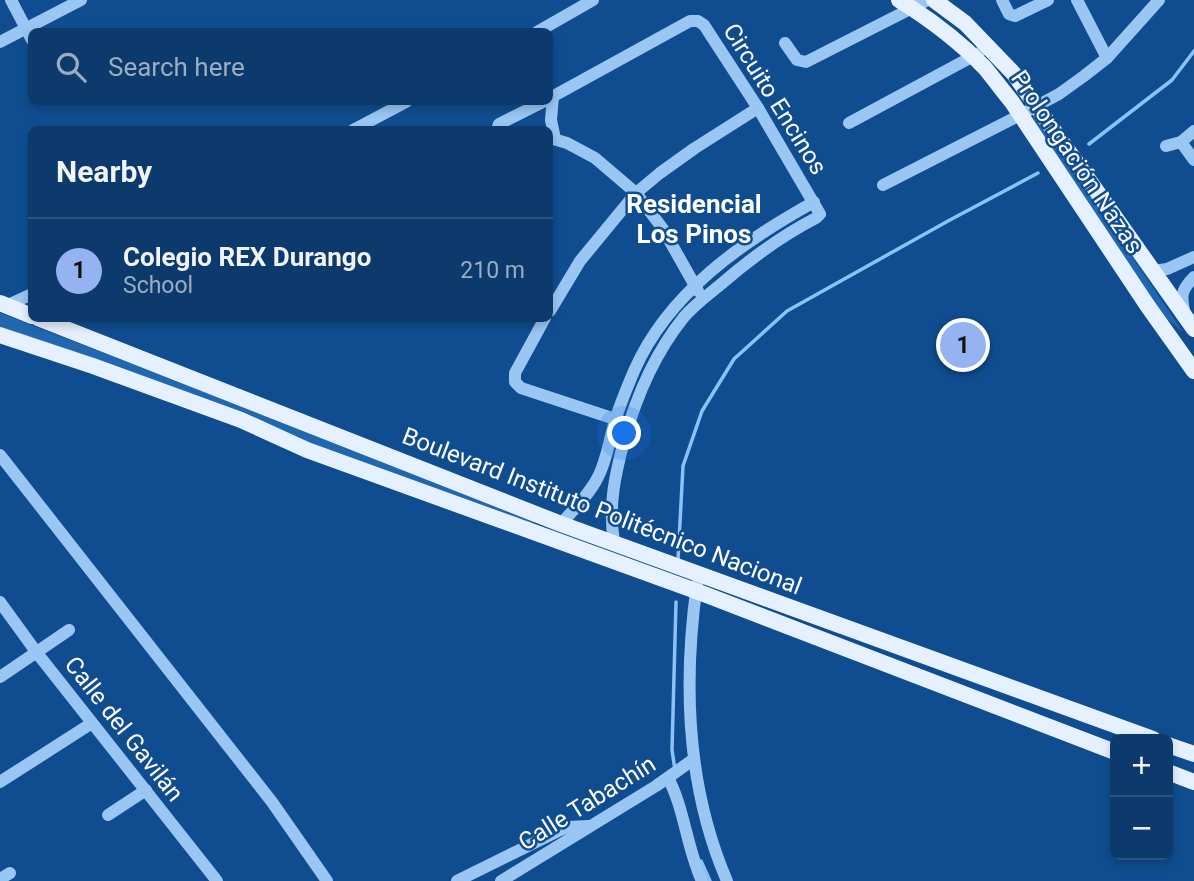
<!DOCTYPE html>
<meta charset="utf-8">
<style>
:root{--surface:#0c3a6c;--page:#1a4574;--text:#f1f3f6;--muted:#9aadc2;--line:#2c547f;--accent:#95b2f1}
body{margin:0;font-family:Roboto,sans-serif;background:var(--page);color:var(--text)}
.controls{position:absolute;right:21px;bottom:21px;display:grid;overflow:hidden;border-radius:10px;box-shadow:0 4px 10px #0003}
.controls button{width:63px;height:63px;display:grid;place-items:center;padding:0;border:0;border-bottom:2px solid var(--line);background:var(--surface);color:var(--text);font:35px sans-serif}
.you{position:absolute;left:625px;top:434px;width:24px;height:24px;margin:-18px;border:5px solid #fff;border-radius:50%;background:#1a73e8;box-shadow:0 0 0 10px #1a73e833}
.badge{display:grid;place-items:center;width:46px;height:46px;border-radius:50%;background:var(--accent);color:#111;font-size:23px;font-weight:700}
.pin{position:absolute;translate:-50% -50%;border:4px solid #fff;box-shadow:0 2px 7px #0006}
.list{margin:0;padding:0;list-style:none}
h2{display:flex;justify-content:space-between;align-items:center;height:91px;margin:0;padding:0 28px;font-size:30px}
h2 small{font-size:23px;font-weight:400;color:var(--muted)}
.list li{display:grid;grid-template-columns:46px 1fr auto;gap:21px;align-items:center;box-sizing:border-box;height:105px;padding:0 28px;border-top:2px solid var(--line)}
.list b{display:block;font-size:26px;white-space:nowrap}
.list p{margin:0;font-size:23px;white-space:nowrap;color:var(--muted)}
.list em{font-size:23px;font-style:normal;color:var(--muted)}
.icon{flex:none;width:38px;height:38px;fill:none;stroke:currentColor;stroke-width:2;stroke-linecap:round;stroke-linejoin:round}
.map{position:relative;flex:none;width:1194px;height:881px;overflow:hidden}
.search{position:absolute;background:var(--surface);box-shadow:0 4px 10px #0003;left:28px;top:28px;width:525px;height:77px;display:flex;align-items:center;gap:18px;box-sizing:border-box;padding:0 24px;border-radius:10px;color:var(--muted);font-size:26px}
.panel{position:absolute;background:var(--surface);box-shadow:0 4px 10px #0003;left:28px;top:126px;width:525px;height:196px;border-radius:10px}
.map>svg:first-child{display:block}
</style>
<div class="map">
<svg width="1194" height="881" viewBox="0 0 1194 881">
<rect width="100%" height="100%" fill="#104d90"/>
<g fill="#2167b0">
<path d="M1035,116L1047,131L1183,332L1167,319L1105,231L1031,119Z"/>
<path d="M0,313L535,519L531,528L0,327Z"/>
</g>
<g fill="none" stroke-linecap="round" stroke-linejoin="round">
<g stroke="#8bc1f7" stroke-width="3.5">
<path d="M1089,144L1172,80L1194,51"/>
<path d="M678,560L683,466L702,411L734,359L787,311L948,221L1038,173"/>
<path d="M675,770L672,750L676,602"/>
<path d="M701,861L710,881"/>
</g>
<g stroke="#9ac6f3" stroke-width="12">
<path d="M11,0L32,40"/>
<path d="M1002,0L1009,14L1015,16L1048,0"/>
<path d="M1077,0L1107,58"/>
<path d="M537,32L593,0"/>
<path d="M0,42L81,0"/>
<path d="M785,43L797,60L806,62L928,0"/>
<path d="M553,96L551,120L555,139"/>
<path d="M550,98L690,21H698L704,25L758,108L820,214L816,218C781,236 750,259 720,285C708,295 694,305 684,317C655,353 636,397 624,441C615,475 608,507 614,541"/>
<path d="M849,123L979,53"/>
<path d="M353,130L406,102"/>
<path d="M497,130L499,124L543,102"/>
<path d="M550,138L567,143L595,158L636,193L663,229L698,291"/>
<path d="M1181,142L1194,160"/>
<path d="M1166,146L1181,142L1194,131"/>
<path d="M883,185L1020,115L1059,94L1084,76L1107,58L1159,0"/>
<path d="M1153,271L1167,269L1194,257"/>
<path d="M6,306L32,294"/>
<path d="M550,311L580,261L636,193L660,173L695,148L758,108"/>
<path d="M1185,315C1181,297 1180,291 1194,277"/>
<path d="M545,318L515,373V382L521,388L621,421"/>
<path d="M0,455L272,802L327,881"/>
<path d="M561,524C574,509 589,495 598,477C607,460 609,440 615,421C620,404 627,388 634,371C668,293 742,242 814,202"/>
<path d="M697,584C683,683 687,788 727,881"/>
<path d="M0,602L37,653L217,881"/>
<path d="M0,677L69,630"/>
<path d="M668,778C684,807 687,849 702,881"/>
<path d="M0,782L92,723"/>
<path d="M108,815L146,790"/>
<path d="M0,879L10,873"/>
<path d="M457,881L558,831L568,827L588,826"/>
<path d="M501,881L656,786L694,759"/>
</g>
<g stroke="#e6f1ff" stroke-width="16">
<path d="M899,0C928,18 961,43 985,68C994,79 1003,91 1012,102L1147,305L1194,371"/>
<path d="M934,0L965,23L1014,74L1194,329"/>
<path d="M0,303L32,316"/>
<path d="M38,318L561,524L1153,739"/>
<path d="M0,335L93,366L241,420L307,450L696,591L1115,752"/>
<path d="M1168,745L1194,754"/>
<path d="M1168,772L1194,782"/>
</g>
</g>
<g text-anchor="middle" stroke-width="5" stroke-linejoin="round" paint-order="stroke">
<g font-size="24" fill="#fff" stroke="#104d90">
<text transform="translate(775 99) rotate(58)" y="8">Circuito Encinos</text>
<text transform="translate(1077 162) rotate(56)" y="8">Prolongación Nazas</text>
<text transform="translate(602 511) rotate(21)" y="8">Boulevard Instituto Politécnico Nacional</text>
<text transform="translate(124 729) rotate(52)" y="8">Calle del Gavilán</text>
<text transform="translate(587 803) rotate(-32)" y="8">Calle Tabachín</text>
</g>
<g font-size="26" font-weight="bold" fill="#fff" stroke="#104d90">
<text x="694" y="213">Residencial<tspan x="694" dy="30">Los Pinos</tspan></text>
</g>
</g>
</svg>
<div class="controls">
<button>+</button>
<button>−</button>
</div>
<div class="you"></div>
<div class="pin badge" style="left:963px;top:345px">1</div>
<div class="search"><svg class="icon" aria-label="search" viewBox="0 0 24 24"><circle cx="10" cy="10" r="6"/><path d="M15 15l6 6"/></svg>Search here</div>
<section class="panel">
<h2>Nearby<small></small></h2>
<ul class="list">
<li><span class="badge">1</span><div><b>Colegio REX Durango</b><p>School</p></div><em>210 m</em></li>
</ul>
</section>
</div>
